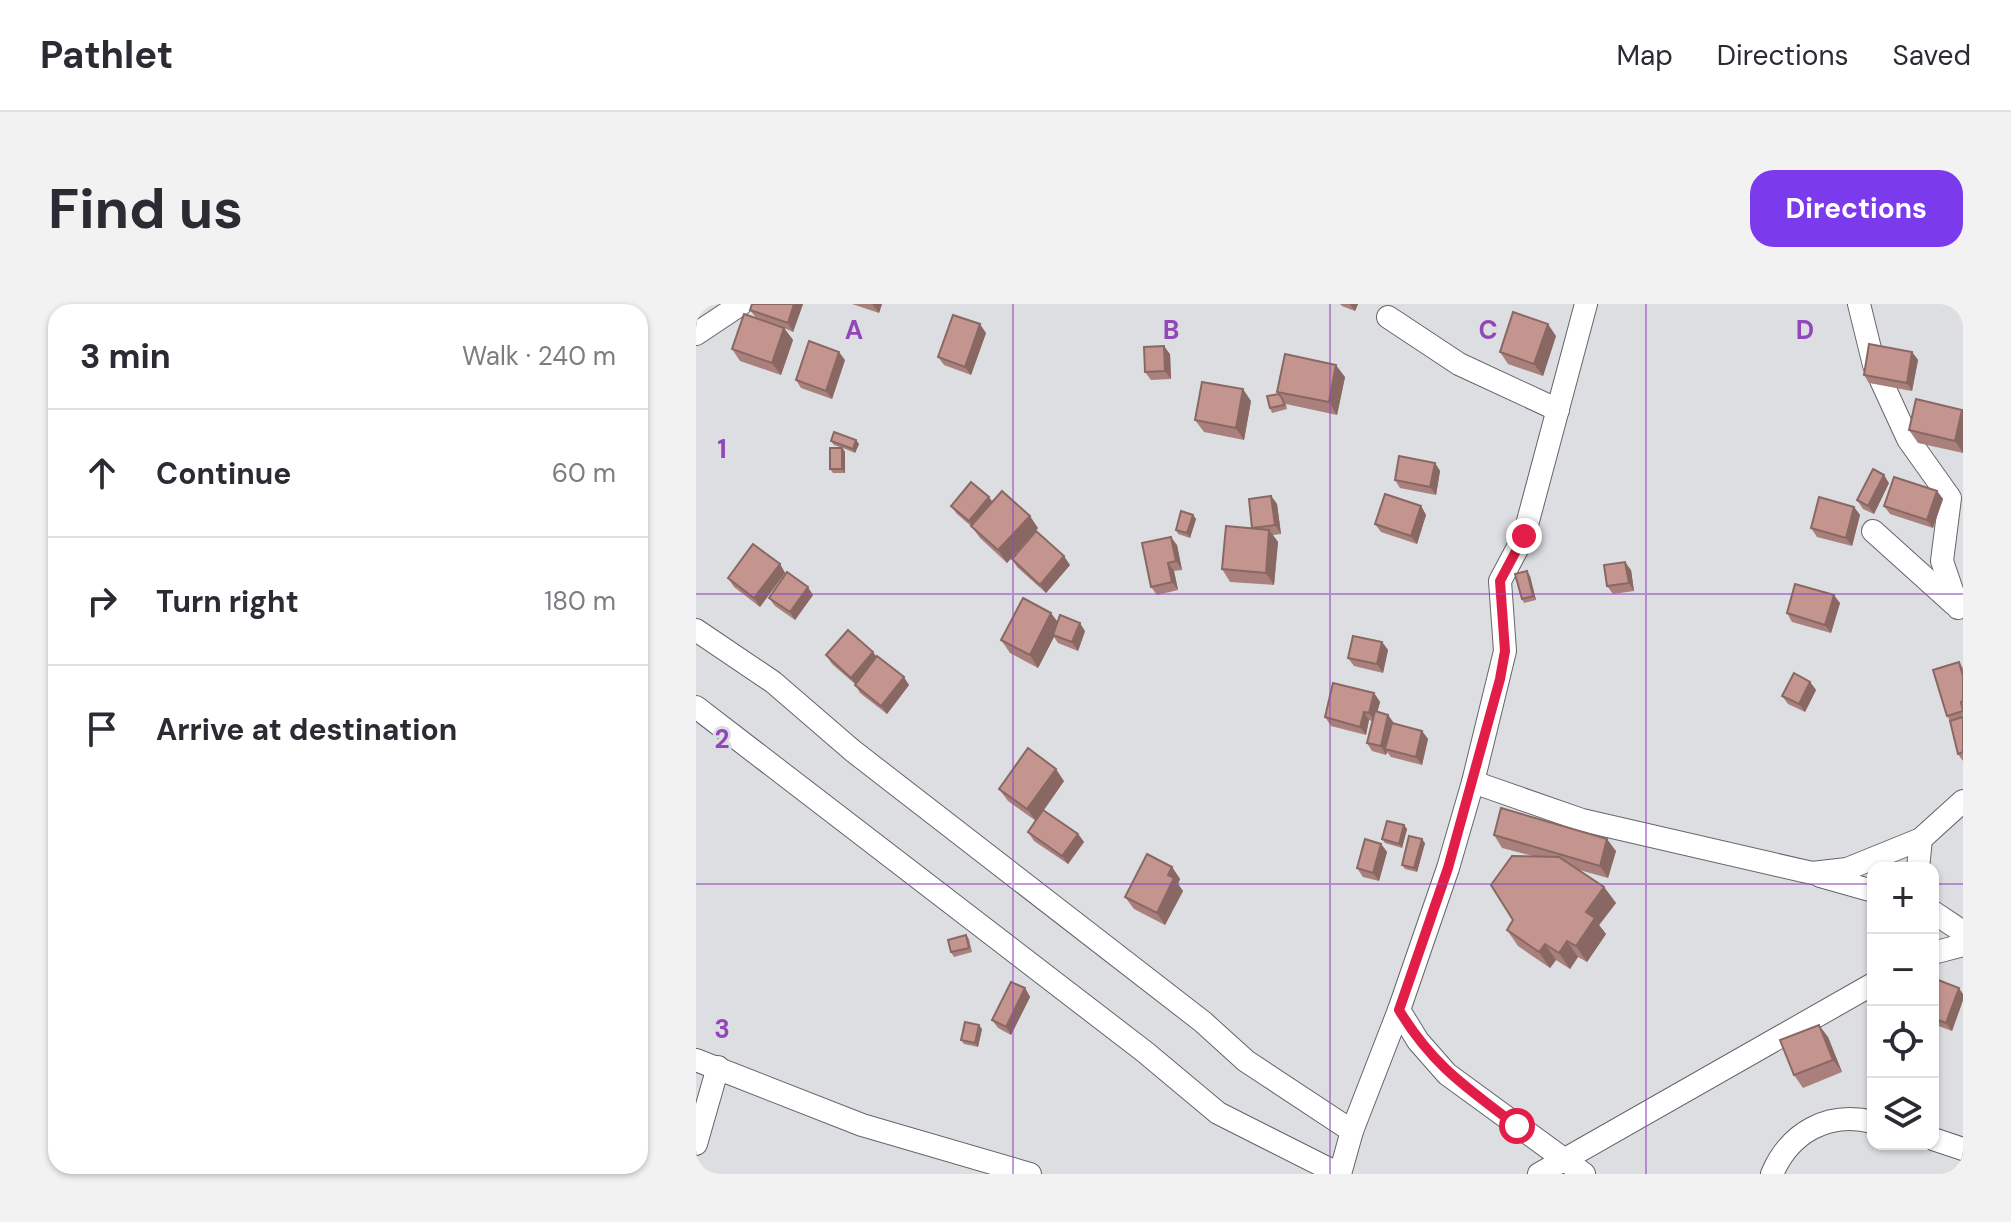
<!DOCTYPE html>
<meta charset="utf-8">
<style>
:root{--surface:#fff;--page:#f2f2f3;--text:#2b2b33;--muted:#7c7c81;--line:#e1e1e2;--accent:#7c3aed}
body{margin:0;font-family:"DM Sans",sans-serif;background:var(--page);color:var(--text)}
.controls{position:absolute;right:24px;bottom:24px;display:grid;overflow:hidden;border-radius:16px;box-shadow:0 2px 6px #0004}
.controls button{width:72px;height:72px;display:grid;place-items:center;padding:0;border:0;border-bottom:2px solid var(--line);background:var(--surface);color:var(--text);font:40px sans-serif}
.stop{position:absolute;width:24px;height:24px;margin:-18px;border:6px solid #e11d48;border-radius:50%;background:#fff}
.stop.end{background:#e11d48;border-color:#fff;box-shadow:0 2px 8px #0008}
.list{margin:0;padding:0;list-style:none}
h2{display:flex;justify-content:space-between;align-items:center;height:104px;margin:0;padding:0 32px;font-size:34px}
h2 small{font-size:26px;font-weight:400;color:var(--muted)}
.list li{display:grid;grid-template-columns:52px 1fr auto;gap:24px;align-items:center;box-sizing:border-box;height:128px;padding:0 32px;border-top:2px solid var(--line)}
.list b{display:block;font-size:30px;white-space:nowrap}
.list em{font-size:26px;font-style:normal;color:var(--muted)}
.icon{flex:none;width:44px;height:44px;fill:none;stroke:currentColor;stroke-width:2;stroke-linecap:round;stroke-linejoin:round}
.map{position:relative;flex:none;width:1267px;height:870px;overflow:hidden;border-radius:24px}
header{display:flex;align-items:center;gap:48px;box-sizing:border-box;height:112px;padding:0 40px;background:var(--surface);border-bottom:2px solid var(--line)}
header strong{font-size:38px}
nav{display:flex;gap:44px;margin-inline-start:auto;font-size:28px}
.intro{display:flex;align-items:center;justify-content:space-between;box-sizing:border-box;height:192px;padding:0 48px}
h1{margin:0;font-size:56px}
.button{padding:20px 36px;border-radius:24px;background:var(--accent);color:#fff;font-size:28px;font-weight:700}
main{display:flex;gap:48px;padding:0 48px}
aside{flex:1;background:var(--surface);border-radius:24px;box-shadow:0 2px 6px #0004}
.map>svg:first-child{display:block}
</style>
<header>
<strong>Pathlet</strong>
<nav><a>Map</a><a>Directions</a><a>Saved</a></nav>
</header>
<div class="intro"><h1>Find us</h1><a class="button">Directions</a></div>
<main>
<aside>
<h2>3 min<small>Walk · 240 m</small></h2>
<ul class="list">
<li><svg class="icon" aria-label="ahead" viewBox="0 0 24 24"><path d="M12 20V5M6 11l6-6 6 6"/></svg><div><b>Continue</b></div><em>60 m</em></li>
<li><svg class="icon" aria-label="right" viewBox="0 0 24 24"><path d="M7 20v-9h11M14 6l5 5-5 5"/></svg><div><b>Turn right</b></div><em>180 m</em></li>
<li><svg class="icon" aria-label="arrive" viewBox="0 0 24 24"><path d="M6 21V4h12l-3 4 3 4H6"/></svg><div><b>Arrive at destination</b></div></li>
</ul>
</aside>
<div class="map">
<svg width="1267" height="870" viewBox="0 0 1267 870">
<rect width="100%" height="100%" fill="#dddee2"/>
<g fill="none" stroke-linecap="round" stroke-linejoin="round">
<defs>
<g id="minor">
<path d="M1163,0L1178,61L1212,135L1254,194L1246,257L1262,304"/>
<path d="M692,13L763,60L862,106"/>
<path d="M0,30L45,0"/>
<path d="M1177,227L1258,300"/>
<path d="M0,326L77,378L157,447L507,718L550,757L656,827"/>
<path d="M0,403L449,748L522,809L643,870"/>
<path d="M777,478L886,516L1116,569L1151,565L1225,535"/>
<path d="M1222,564L1225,535L1267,497"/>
<path d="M1124,572L1177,587"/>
<path d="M1237,608L1267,628"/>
<path d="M1237,649L1267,641"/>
<path d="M703,706L722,737L751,770L888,870"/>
<path d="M0,756L166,821L334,870"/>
<path d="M1237,835L1267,845"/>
<path d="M0,840L22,763"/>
<path d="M644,870L656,827L703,706L752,564L777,478L809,347L804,277L828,232L890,0"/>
<path d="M843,870L1177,680"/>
<path d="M1076,870C1094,828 1132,807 1177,818"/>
</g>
</defs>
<use href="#minor" stroke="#646569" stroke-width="24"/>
<use href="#minor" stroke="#fff" stroke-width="22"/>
</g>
<g fill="#a9807b">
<path d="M56,0H107L97,28L88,24L97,36L85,71L44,57L36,45L60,14L54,6Z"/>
<path d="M156,0H186L183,9Z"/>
<path d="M644,0H662L659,7L646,2Z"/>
<path d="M290,29L275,71L248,61L242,53Z"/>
<path d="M860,32L847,72L812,60L804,48Z"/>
<path d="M1216,48L1222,56L1216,87L1173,79L1168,71Z"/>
<path d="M474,50L475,75L455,76L449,68Z"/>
<path d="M149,56L136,95L105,84L100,76Z"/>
<path d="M649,73L641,111L590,100L591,105L576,109L574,104L583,90L581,88Z"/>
<path d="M555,97L548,136L508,128L499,116Z"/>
<path d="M1267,107V149L1222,139L1213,126Z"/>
<path d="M160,136L163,140L159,149L147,144L149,148V169H137L134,165L146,144L138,141L135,137Z"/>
<path d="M739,159L744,167L740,191L704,184L699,176Z"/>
<path d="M1193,179L1178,210L1167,205L1161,196Z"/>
<path d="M1241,187L1247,195L1237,224L1194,210L1188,202Z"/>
<path d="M575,192L581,200L585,230L577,231L582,238L578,281L534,278L526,265L556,224Z"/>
<path d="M296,198L342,224L311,259L284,234L276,223L261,210L255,202Z"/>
<path d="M725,202L730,211L721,240L685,228L679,220Z"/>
<path d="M1158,203L1164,211L1156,242L1121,233L1115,224Z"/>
<path d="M497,211L500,215L494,234L482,230L480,226Z"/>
<path d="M481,241L486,266L478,267L482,286L461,291L455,283Z"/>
<path d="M316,255L374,261L350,289L321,263Z"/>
<path d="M84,260L89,269L64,303L38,283L32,274Z"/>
<path d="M935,266L938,287L917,290L911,282Z"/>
<path d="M834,272L840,296L828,299L826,295Z"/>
<path d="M117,291L99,316L79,302L73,294Z"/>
<path d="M1144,299L1135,329L1096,318L1091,309Z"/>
<path d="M362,318L389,327L382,347L362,339L358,333L342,364L314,349L305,336Z"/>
<path d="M686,338L692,346L687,369L658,362L652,354Z"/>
<path d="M130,351L180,353L213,381L191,410L164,389L159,380L136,360Z"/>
<path d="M1263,358L1267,364V457L1262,450L1254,417L1251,412Z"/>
<path d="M1114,378L1120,386L1109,408L1092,400L1086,392Z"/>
<path d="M678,389L684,398L681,408L692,411L698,420L726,427L732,435L726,461L695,453L691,448L690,451L676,447L671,439L676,417L673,416L670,431L635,422L629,413Z"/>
<path d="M368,477L348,506L382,530L388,538L372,560L338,537L332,528L340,517L312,497L303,485Z"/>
<path d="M708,521L711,525L706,544L689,539L686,535Z"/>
<path d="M798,531L920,547L912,574L880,565L908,583L920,599L903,621L910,630L891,658L882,653L874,665L860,656L854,664L822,642L811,626L817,616L837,552L806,544Z"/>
<path d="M729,539L721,568L709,565L706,561Z"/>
<path d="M685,540L691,548L683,577L667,573L661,564Z"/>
<path d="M476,563L484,575L482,580L487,587L469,621L438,605L429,593Z"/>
<path d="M270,631L273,635L276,648L258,653L255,648Z"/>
<path d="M1237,674L1267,690V696L1256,727L1237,720Z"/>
<path d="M329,684L334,693L315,731L302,724L296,716Z"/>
<path d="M286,725L282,743L268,740L265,736Z"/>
<path d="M1132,733L1146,768L1107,784L1098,771Z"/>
</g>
<g fill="#896864">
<path d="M98,0H107L97,28L92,19Z"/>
<path d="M176,0H186L183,9Z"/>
<path d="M654,0H662L659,7Z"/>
<path d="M284,20L290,29L275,71L269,63Z"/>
<path d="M852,20L860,32L847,72L838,60Z"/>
<path d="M88,24L97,36L85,71L76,59Z"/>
<path d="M468,42L474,50L475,75L469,67Z"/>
<path d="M143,48L149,56L136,95L130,87Z"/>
<path d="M1216,48L1222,56L1216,87L1211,79Z"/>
<path d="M640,61L649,73L641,111L633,98Z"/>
<path d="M547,85L555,97L548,136L540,124Z"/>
<path d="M1266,106L1267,107V149L1259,137Z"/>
<path d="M160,136L163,140L159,149L157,145Z"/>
<path d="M146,144L149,148V169L146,165Z"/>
<path d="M739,159L744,167L740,191L734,183Z"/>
<path d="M1188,171L1193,179L1178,210L1172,202Z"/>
<path d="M1241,187L1247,195L1237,224L1231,216Z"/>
<path d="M575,192L581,200L585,230L579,221Z"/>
<path d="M293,193L299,201L279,226L273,217Z"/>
<path d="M725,202L730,211L721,240L715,232Z"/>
<path d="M1158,203L1164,211L1156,242L1150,234Z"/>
<path d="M497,211L500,215L494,234L491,229Z"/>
<path d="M334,212L342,224L311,259L302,246Z"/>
<path d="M573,226L582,238L578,281L570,269Z"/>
<path d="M475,233L481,241L486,266L480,257Z"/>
<path d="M368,252L374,261L350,289L344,281Z"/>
<path d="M929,258L935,266L938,287L933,279Z"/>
<path d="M472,259L478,267L482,286L476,278Z"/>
<path d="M84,260L89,269L64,303L58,294Z"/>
<path d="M831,267L834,272L840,296L837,292Z"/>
<path d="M112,283L117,291L99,316L94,308Z"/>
<path d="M1138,291L1144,299L1135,329L1129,321Z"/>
<path d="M355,309L364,321L357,331L358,333L342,364L334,351Z"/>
<path d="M384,319L389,327L382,347L376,338Z"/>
<path d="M686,338L692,346L687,369L681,360Z"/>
<path d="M177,348L183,356L161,382L155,374Z"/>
<path d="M208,373L213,381L191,410L185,402Z"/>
<path d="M1114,378L1120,386L1109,408L1103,400Z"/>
<path d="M678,389L684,398L679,417L673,409Z"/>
<path d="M668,408L673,416L670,431L664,423Z"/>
<path d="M692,411L698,419L692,446L689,445L691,448L690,451L685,442Z"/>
<path d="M726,427L732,435L726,461L720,453Z"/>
<path d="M360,465L368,477L340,517L331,505Z"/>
<path d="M708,521L711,525L706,544L703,540Z"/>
<path d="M382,530L388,538L372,560L366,552Z"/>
<path d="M726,535L729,539L721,568L718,564Z"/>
<path d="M911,535L920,547L912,574L904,562Z"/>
<path d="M685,540L691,548L683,577L677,569Z"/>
<path d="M476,563L484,575L482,580L487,587L469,621L461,609L472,571Z"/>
<path d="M908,583L920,599L903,621L910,630L891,658L880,642L890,608Z"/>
<path d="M871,637L882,653L874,665L863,649Z"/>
<path d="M849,640L860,656L854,664L843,648Z"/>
<path d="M329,684L334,693L315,731L310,723Z"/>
<path d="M1263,684L1267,690V696L1256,727L1250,719Z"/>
<path d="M283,721L286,725L282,743L279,739Z"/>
<path d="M1123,721L1132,733L1146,768L1137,756Z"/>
</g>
<g fill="#c4958f" stroke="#896864" stroke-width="2">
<path d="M56,0H98L92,19L54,6Z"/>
<path d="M817,8L852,20L838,60L804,48Z"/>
<path d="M48,10L88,24L76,59L36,45Z"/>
<path d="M257,11L284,20L269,63L242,53Z"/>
<path d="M113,37L143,48L130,87L100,76Z"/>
<path d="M1173,40L1216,48L1211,79L1168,71Z"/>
<path d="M468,42L469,67L449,68L448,43Z"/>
<path d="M589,50L640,61L633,98L581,88Z"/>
<path d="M506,78L547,85L540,124L499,116Z"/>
<path d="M583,90L587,96L588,101L574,104L571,92Z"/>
<path d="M1220,95L1266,106L1259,137L1213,126Z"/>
<path d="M138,128L160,136L157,145L135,137Z"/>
<rect x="134" y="144" width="12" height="21"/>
<path d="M703,152L739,159L734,183L699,176Z"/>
<path d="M1177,165L1188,171L1172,202L1161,196Z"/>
<path d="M1198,173L1241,187L1231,216L1188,202Z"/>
<path d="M275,178L293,193L273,217L255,202Z"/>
<path d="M306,187L334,212L302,246L275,222Z"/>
<path d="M689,190L725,202L715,232L679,220Z"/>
<path d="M575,192L579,221L556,224L553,195Z"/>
<path d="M1123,193L1158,203L1150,234L1115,224Z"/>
<path d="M485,207L497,211L491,229L480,226Z"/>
<path d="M530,222L573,226L570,269L526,265Z"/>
<path d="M340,227L368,252L344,281L316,255Z"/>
<path d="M475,233L480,257L472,259L476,278L455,283L446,239Z"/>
<path d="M57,240L84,260L58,294L32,274Z"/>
<path d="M929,258L933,279L911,282L908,261Z"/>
<path d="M831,267L837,292L826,295L819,270Z"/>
<path d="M91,268L112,283L94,308L73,294Z"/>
<path d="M1099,280L1138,291L1129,321L1091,309Z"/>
<path d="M327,294L355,309L334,351L305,336Z"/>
<path d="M364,311L384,319L376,338L357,331Z"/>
<path d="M152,326L177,348L155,374L130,351Z"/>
<path d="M657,332L686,338L681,360L652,354Z"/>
<path d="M181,352L208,373L185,402L159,381Z"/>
<path d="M1263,358L1267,372V397L1265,398L1267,407L1251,412L1237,366Z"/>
<path d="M1098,369L1114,378L1103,400L1086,392Z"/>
<path d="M637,379L678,389L673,409L668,408L664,423L629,413Z"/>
<path d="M679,407L692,411L685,442L671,439Z"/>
<path d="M1267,413V448L1262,450L1254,417Z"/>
<path d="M696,419L726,427L720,453L689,445Z"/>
<path d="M332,444L360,465L331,505L303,485Z"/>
<path d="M805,504L911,535L904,562L798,531Z"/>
<path d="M347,506L382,530L366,552L332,528Z"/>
<path d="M691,517L708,521L703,540L686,535Z"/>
<path d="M713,532L726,535L718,564L706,561Z"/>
<path d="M669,535L685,540L677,569L661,564Z"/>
<path d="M451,550L476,563L472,571L478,574L461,609L429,593Z"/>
<path d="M816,552L863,553L908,583L890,608L899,614L880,642L871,637L863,649L849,640L843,648L811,626L817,616L795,581Z"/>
<path d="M270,631L273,644L255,648L252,636Z"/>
<path d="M1237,674L1263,684L1250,719L1237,714Z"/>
<path d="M315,678L329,684L310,723L296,716Z"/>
<path d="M269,718L283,721L279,739L265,736Z"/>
<path d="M1123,721L1137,756L1098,771L1084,736Z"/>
</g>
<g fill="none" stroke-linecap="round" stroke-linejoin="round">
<path stroke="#e11d48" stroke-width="10" d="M821,822C770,783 737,762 703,706L752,564L804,375L809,347L804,277L828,232"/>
</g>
<path fill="none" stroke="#9247b9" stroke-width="2" stroke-opacity="0.55" d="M317,0V870M634,0V870M950,0V870M0,290H1267M0,580H1177M1237,580H1267"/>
<g font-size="26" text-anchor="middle" font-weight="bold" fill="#9247b9" stroke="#dddee2" stroke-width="6" stroke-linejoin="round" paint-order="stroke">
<text x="158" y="35">A</text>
<text x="475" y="35">B</text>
<text x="792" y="35">C</text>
<text x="1109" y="35">D</text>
<text x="26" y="154">1</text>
<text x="26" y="444">2</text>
<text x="26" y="734">3</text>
</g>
</svg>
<div class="controls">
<button>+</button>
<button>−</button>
<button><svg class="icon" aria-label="locate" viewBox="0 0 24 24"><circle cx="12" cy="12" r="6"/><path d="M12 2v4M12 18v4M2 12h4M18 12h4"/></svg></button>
<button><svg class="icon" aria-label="layers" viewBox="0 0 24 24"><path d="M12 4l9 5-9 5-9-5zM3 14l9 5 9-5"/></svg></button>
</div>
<div class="stop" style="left:821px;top:822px"></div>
<div class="stop end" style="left:828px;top:232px"></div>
</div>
</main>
